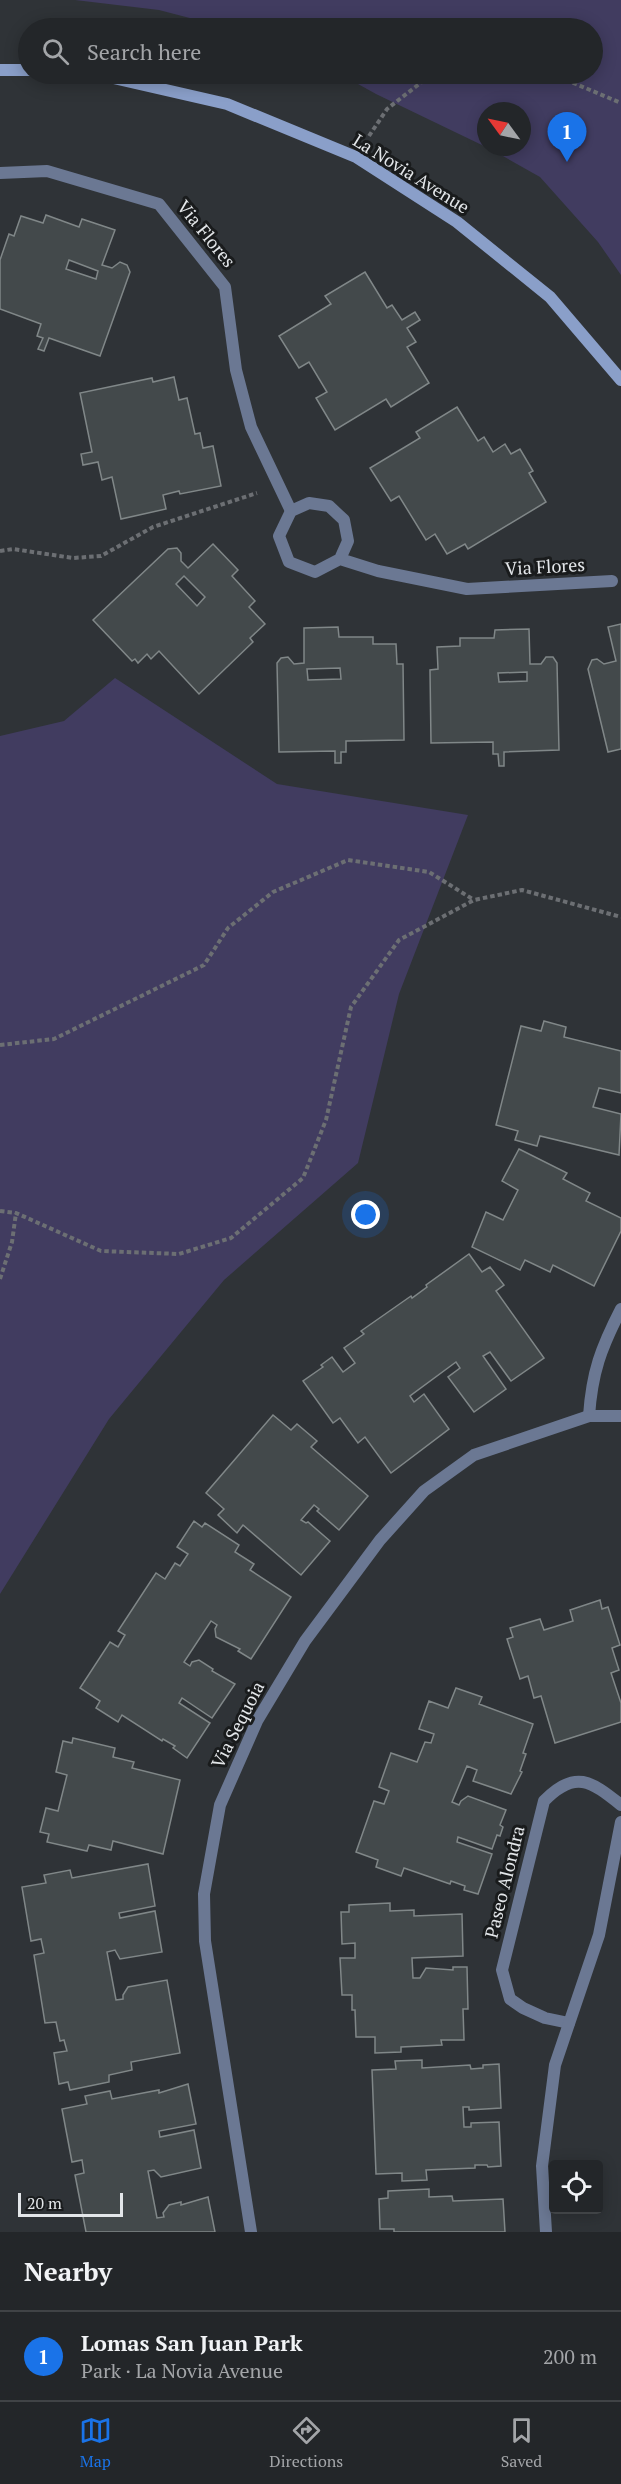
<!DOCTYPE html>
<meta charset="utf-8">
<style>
:root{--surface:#232629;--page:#2f3235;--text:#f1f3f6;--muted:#a3a5a8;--line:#404346;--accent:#1a73e8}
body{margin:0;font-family:"PT Serif",serif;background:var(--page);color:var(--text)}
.controls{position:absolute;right:18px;bottom:18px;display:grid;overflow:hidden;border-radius:6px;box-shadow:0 3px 15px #0003}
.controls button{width:54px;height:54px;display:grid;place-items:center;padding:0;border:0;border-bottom:2px solid var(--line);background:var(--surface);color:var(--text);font:30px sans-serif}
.compass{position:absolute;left:477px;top:102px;width:54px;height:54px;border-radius:50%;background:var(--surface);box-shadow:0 3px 15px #0003;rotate:303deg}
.scale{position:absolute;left:18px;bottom:15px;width:105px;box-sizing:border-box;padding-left:6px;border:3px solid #e3e6e9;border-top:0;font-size:16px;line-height:21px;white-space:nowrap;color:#e3e6e9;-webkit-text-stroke:4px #191b1c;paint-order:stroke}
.you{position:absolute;left:366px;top:1215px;width:21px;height:21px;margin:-15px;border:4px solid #fff;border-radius:50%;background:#1a73e8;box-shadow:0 0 0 9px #1a73e833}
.badge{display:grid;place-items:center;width:39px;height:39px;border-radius:50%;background:var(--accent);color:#fff;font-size:20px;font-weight:700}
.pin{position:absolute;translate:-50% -50px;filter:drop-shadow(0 2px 3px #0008)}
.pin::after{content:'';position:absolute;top:32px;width:21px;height:18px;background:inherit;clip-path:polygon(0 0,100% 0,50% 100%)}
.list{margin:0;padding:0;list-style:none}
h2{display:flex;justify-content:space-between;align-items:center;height:78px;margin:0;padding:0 24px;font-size:26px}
h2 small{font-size:20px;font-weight:400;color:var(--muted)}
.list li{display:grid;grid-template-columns:39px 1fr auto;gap:18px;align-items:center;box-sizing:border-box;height:90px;padding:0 24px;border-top:2px solid var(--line)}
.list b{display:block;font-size:22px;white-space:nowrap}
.list p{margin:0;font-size:20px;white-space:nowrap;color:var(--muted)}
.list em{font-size:20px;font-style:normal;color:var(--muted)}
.icon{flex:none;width:33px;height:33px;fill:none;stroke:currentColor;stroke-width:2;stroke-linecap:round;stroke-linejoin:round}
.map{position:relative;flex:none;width:621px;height:2232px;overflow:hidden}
.search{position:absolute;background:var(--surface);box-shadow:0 3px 15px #0003;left:18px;right:18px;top:18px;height:66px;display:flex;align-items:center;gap:15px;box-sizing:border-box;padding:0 21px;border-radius:33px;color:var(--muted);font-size:22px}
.sheet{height:168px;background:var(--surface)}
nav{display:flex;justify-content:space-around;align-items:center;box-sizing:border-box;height:84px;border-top:2px solid var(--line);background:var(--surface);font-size:16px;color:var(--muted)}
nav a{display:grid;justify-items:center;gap:3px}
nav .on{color:var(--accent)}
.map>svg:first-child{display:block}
</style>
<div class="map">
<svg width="621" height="2232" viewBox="0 0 621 2232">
<rect width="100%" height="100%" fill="#2f3337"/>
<g fill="#413c60">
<path d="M75,0H621V275L598,242L540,177L487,147H522V111H486V147L376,94L340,74H592V28H228L159,10Z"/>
<path d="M115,678L277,784L468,815L399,994L358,1163L224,1280L109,1419L0,1594V736L64,721Z"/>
</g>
<g fill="#43494b" stroke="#808788" stroke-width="1.5" fill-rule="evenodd">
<path d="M46,215L79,227L82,219L115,230L102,265L112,268L120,262L127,265L130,272L100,356L49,338L44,351L38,349L43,338L37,336L41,324L0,309V260L9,234L14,236L21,216L43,223ZM69,260L98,271L96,279L66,269Z"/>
<path d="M365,272L387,308L392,305L402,320L415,312L420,320L407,328L416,342L407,347L429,383L391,407L386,399L335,430L316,398L327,392L309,362L299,368L279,336L331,304L325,296Z"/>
<path d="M174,377L179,400L187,398L195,434L200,433L203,448L213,446L221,486L180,494L179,491L163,495L166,509L121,519L112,477L102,480L98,462L83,465L81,454L92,452L80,393L152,378L153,382Z"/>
<path d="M457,407L478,441L484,437L493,452L505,444L511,454L520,449L533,471L529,473L546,502L468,549L465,544L447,554L435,534L426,540L399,496L391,501L370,468L420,438L416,432Z"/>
<path d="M213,544L238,570L232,576L255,601L249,607L265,624L250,638L253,642L199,694L159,651L151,659L147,654L138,663L135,659L132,661L93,620L168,549L177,548L181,553V561L188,568ZM184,576L205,597L197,606L176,584Z"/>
<path d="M621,624V749L608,752L588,669L592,660L597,659L604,664L616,661L608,627Z"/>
<path d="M338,627L339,637H373V644H396L397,664H403L404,740L346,741V752H341V763H335V751L279,752L277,663L281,658L288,657L294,664L304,663V628ZM340,668L341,679L308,680L307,669Z"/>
<path d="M529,629L530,664H541L546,657H553L557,663L559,750L504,752V766H499L498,754H493V742L431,743L430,670L438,669L437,647L460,646V638H494L495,630ZM527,672V681L499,682L498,673Z"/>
<path d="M544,1021L566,1027L564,1037L621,1051V1093L599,1088L593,1107L621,1114L619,1155L540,1136L537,1146L515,1140L518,1131L496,1125L521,1026L541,1031Z"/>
<path d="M519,1149L567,1173L563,1179L590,1193L586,1201L621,1218V1231L594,1286L553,1265L550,1272L525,1260L520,1270L472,1247L486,1212L503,1220L518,1190L502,1181Z"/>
<path d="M469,1254L482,1272L490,1267L504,1285L496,1291L544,1358L511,1381L490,1352L483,1356L506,1389L474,1412L448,1377L460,1368L456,1362L410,1396L414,1402L424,1394L449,1429L391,1473L365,1437L358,1443L340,1418L333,1423L303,1381L323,1367L321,1365L332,1357L343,1372L355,1363L344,1348L364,1334L361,1331L411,1296L412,1298L427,1287L426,1285Z"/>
<path d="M273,1415L291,1430L297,1424L317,1441L311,1447L368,1496L339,1530L317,1511L319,1509L314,1505L301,1520L306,1523L308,1522L330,1541L301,1575L243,1525L237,1533L218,1515L224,1509L206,1493Z"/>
<path d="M194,1521L202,1527L205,1523L239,1545L235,1552L254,1564L250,1570L291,1597L251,1659L238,1651L240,1649L216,1637L215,1629L217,1625L211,1621L184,1662L190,1666L192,1662L199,1660L213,1669L212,1671L235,1684L212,1718L182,1698L179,1703L210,1723L187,1758L173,1748L175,1746L163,1739L162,1741L122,1715L118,1722L96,1708L100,1701L80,1688L110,1642L118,1647L125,1635L118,1631L156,1573L165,1579L175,1563L180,1566L188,1554L177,1547Z"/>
<path d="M600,1600L602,1609L608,1607L620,1645L612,1648L619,1670L611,1673L621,1703V1722L555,1743L541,1696L534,1698L528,1676L520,1679L507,1639L513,1637L510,1628L540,1619L544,1630L573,1621L570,1610Z"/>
<path d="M456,1688L482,1697L479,1704L533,1724L523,1753L526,1754L520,1771L522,1772L511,1794L473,1781L477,1770L467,1766L452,1802L459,1805L461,1801L468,1796L506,1810L500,1825L503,1827L500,1836L497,1835L492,1849L458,1837L457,1842L492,1854L478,1894L464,1890L465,1886L451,1881L450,1884L404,1868L401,1876L376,1867L378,1860L356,1852L374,1801L384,1804L389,1791L379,1787L391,1753L417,1762L425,1742L431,1743L434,1734L419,1729L429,1701L448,1708Z"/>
<path d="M73,1738L115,1748L113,1757L134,1762L132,1768L180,1780L163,1854L113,1841L111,1850L89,1845L87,1851L47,1842L49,1834L40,1832L46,1808L58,1811L67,1775L56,1772L63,1741L72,1743Z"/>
<path d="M148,1864L155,1906L119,1913L120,1918L155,1911L162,1952L120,1959L115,1950L107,1952L116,2000L123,1999V1995L128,1987L167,1980L180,2053L131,2062L132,2070L109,2075V2082L70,2090L68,2082L59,2084L54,2053L67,2051L64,2040L60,2041L56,2022L45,2023L34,1955L44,1953L41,1939L31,1941L22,1887L46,1883L44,1875L70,1870L72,1878Z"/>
<path d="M390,1903V1911L414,1910V1916L462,1914L463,1956L412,1958L413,1978H420L426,1968L453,1970V1967H467L468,2009H463L464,2040H441L442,2045L401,2047V2052L375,2053V2037H356L355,2010H352V1995H342L340,1958H355V1943L342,1944L341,1912H349V1905Z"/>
<path d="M422,2060V2068L470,2065L471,2069L483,2068V2065L499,2064L501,2108L469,2110V2107H463L464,2127H471V2123L499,2122L501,2166L488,2167L487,2165H475V2168L426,2170L427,2180L402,2181V2173L376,2174L372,2070L396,2069L395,2061Z"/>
<path d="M188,2084L196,2124L159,2131L160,2137L194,2130L201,2168L161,2177L154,2170L148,2171L157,2218L164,2217L163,2213L169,2205L181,2202V2205L208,2197L215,2232H86L75,2175L84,2173L82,2160L72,2162L62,2109L87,2104L85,2096L110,2091L112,2099L159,2090V2093Z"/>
<path d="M429,2189V2197L452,2196L453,2201L503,2199L505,2232H394V2229H380L379,2199L388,2198V2191Z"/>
</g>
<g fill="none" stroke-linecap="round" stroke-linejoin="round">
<g stroke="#6c6f73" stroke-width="4" stroke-dasharray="4.5 3" stroke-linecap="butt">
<path d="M552,74L621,103"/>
<path d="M369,136L387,109L432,74"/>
<path d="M0,551L13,549L73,558L101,556L153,527L257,493"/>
<path d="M0,1045L54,1039L204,965L228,928L273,892L348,860L429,872L474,900"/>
<path d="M0,1211L16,1213L101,1251L179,1254L231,1238L303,1178L326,1120L351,1007L399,940L474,900L522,890L621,917"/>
<path d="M0,1279L12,1242L16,1213"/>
</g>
<path stroke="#6b7893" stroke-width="12" d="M589,1416C592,1372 601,1348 621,1309"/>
<g stroke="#6b7893" stroke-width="12">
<path d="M0,173L47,171L159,204L225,287L236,370L251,427L291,511"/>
<path d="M340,559L348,541L344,520L329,506L309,503L291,511L279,536L289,562L315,572L340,559L378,571L467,589L612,581"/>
<path d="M569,2023L545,2018L523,2008L510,1999L502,1970L544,1801C575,1769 591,1781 621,1805"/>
<path d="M251,2232L205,1941L204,1894L220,1805L257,1721L305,1641L380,1540L424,1491L474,1455L589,1416H621"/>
<path d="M546,2232L542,2166L555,2065L599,1935L621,1822"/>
</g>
<g stroke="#8a9fc9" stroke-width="12">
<path d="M0,70H28"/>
<path d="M96,74L227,104L356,157L457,222L550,297L621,380"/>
</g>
</g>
<g text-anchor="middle" stroke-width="6" stroke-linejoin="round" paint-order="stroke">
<g font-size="18" fill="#e3e6e9" stroke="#191b1c">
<text transform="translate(411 174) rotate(32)" y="6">La Novia Avenue</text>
<text transform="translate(206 234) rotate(51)" y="6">Via Flores</text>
<text transform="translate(545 567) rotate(-3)" y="6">Via Flores</text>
<text transform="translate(238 1725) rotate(-63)" y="6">Via Sequoia</text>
<text transform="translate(505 1882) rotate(-76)" y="6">Paseo Alondra</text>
</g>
</g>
</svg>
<div class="controls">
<button><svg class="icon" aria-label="locate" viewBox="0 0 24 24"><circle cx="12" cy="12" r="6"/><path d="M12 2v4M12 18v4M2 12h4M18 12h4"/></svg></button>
</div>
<svg class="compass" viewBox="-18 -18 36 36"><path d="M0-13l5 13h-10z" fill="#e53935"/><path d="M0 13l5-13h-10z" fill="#a3a5a8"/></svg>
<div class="scale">20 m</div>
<div class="you"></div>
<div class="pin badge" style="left:567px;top:162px">1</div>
<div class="search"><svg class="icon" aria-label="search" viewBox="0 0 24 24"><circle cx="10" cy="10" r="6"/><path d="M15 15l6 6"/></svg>Search here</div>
</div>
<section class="sheet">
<h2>Nearby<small></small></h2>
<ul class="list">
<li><span class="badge">1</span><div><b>Lomas San Juan Park</b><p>Park · La Novia Avenue</p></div><em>200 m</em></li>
</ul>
</section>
<nav>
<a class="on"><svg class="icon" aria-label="map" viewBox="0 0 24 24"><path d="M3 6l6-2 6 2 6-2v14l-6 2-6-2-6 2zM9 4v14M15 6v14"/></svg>Map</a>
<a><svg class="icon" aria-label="directions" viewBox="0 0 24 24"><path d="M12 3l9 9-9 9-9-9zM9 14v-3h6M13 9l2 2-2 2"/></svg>Directions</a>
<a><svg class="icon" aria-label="saved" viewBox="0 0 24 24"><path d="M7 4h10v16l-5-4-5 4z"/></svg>Saved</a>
</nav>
